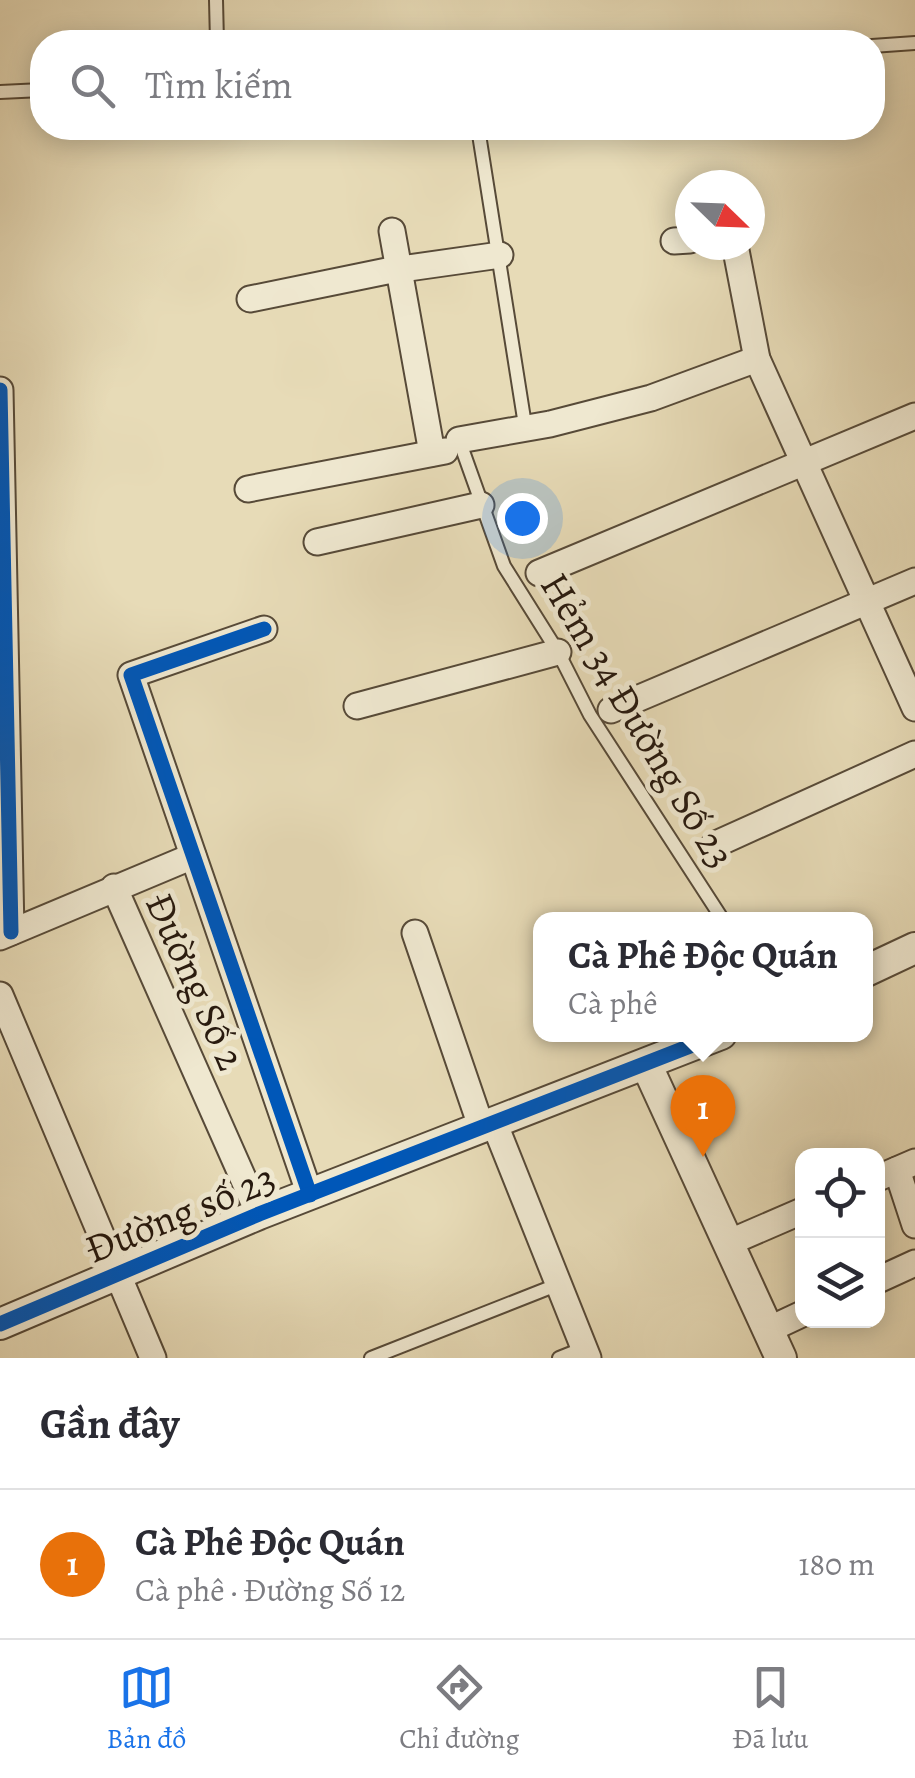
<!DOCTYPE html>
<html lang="vi">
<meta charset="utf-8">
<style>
:root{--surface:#fff;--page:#f2f2f3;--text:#2b2b33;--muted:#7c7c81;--line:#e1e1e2;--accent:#1a73e8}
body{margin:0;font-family:Alegreya,serif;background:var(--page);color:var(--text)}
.controls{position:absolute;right:30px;bottom:30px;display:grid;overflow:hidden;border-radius:20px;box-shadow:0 5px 25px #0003}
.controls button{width:90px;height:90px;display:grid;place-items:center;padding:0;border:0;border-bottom:2px solid var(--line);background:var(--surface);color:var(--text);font:50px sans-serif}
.compass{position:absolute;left:675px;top:170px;width:90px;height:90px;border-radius:50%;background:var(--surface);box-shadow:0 5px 25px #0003;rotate:113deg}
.you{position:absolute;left:522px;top:518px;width:35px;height:35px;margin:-25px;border:8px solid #fff;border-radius:50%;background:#1a73e8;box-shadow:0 0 0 15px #1a73e833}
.badge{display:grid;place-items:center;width:65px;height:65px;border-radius:50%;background:var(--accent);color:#fff;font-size:32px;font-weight:700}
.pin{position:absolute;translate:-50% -82px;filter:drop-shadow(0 2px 5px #0008)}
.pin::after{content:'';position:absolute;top:52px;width:35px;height:30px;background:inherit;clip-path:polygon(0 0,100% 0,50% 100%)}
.popup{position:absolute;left:533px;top:912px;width:340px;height:130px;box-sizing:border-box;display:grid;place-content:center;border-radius:20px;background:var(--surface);filter:drop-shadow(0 2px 8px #0005);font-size:32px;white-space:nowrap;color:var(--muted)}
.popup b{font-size:38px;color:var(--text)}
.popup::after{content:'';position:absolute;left:50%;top:100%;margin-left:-20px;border:20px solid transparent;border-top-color:var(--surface)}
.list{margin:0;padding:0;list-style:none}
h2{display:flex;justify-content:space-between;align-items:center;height:130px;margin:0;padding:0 40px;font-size:42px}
h2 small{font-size:32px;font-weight:400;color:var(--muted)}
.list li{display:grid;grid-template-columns:65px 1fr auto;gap:30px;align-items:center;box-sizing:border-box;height:150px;padding:0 40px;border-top:2px solid var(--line)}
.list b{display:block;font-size:38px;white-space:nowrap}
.list p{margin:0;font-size:32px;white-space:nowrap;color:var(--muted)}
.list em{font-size:32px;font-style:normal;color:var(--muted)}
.icon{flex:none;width:55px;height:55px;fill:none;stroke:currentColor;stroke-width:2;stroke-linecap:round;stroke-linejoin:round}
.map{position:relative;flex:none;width:915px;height:1358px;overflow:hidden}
.search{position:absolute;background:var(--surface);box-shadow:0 5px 25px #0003;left:30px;right:30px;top:30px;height:110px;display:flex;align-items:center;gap:25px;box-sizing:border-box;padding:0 35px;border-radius:40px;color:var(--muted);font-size:38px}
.sheet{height:280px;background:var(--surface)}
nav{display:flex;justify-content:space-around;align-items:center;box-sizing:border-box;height:140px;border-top:2px solid var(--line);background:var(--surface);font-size:28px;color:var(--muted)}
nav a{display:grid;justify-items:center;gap:5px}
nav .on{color:var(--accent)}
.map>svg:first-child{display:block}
</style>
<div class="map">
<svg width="915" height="1358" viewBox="0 0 915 1358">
<rect width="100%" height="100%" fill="#e7dbb7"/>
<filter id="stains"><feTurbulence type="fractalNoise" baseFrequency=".002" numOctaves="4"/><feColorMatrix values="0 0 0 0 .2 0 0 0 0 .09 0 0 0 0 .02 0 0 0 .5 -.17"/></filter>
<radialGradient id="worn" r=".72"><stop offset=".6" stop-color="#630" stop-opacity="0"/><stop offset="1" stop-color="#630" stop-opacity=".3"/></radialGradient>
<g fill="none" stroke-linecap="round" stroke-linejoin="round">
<defs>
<g id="service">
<path d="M216,0L217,42"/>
<path d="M872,46L915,43"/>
<path d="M0,92L42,90"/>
<path d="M478,128L525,425"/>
<path d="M459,440L504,566L558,652L590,715L723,920"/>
<path d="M371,1358L559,1284"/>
<path d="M559,1358L584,1348"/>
</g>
<g id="minor">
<path d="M392,231L432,453"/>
<path d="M674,241L690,240"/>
<path d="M735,245L757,359L915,708"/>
<path d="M250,299L387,271L500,255"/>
<path d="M0,390L11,932"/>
<path d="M459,440L550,424L651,398L757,359"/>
<path d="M248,489L445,451"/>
<path d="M317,542L481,505"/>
<path d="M539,573L915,416"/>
<path d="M264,629L131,675L310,1195"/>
<path d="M357,706L558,652"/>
<path d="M611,710L915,581"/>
<path d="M714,845L915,754"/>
<path d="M114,887L259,1214"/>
<path d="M415,933L482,1129"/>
<path d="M0,937L193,856"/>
<path d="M0,995L153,1358"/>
<path d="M495,1125L588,1358"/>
<path d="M897,1170L915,1225"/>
<path d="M878,1178L915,1162"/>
<path d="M728,1243L802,1211"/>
<path d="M878,1280L915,1263"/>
<path d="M768,1330L802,1314"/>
</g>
<g id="tertiary">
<path d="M866,971L915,948"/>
<path d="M647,1066L781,1358"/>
<path d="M0,1324L259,1214L721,1034"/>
</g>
</defs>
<use href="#service" stroke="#574a38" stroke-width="16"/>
<use href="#minor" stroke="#574a38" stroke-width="29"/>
<use href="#tertiary" stroke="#574a38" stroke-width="34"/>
<use href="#service" stroke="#efe8d0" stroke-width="12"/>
<use href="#minor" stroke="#efe8d0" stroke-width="25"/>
<use href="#tertiary" stroke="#efe8d0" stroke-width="30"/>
<defs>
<g id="cycleway">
<path d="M0,390L11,932"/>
<path d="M264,629L131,675L310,1195"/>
<path d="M0,1324L259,1214L721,1034"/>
</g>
</defs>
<use href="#cycleway" stroke="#efe8d0" stroke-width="21"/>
<use href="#cycleway" stroke="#0057b8" stroke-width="15"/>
</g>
<g text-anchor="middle" stroke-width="10" stroke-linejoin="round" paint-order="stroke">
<g font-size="40" fill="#27190e" stroke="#efe8d0">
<text transform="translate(638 720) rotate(59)" y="14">Hẻm 34 Đường Số 23</text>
<text transform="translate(196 981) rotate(66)" y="14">Đường Số 2</text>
<text transform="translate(180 1213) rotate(-22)" y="14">Đường số 23</text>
</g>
</g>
<rect width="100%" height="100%" filter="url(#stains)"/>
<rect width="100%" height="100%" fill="url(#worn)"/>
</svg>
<div class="controls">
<button><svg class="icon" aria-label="locate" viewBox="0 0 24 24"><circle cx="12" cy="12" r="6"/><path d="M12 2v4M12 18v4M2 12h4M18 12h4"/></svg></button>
<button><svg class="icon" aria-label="layers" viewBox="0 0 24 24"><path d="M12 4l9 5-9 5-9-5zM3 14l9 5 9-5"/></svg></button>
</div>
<svg class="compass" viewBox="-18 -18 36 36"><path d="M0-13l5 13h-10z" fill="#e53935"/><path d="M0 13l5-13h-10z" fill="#7c7c81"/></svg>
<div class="you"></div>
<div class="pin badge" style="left:703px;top:1157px;background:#e8710a">1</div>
<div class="popup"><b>Cà Phê Độc Quán</b>Cà phê</div>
<div class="search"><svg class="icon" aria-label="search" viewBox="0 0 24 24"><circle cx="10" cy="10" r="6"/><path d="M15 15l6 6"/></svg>Tìm kiếm</div>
</div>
<section class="sheet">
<h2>Gần đây<small></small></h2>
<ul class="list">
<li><span class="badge" style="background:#e8710a">1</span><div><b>Cà Phê Độc Quán</b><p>Cà phê · Đường Số 12</p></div><em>180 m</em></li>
</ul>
</section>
<nav>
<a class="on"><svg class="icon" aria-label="map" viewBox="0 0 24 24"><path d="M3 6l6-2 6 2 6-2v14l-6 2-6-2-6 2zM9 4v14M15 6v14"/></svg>Bản đồ</a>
<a><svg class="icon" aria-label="directions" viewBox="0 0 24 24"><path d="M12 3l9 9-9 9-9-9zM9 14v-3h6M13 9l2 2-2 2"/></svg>Chỉ đường</a>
<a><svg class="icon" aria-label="saved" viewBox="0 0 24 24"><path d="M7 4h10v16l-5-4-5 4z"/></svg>Đã lưu</a>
</nav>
